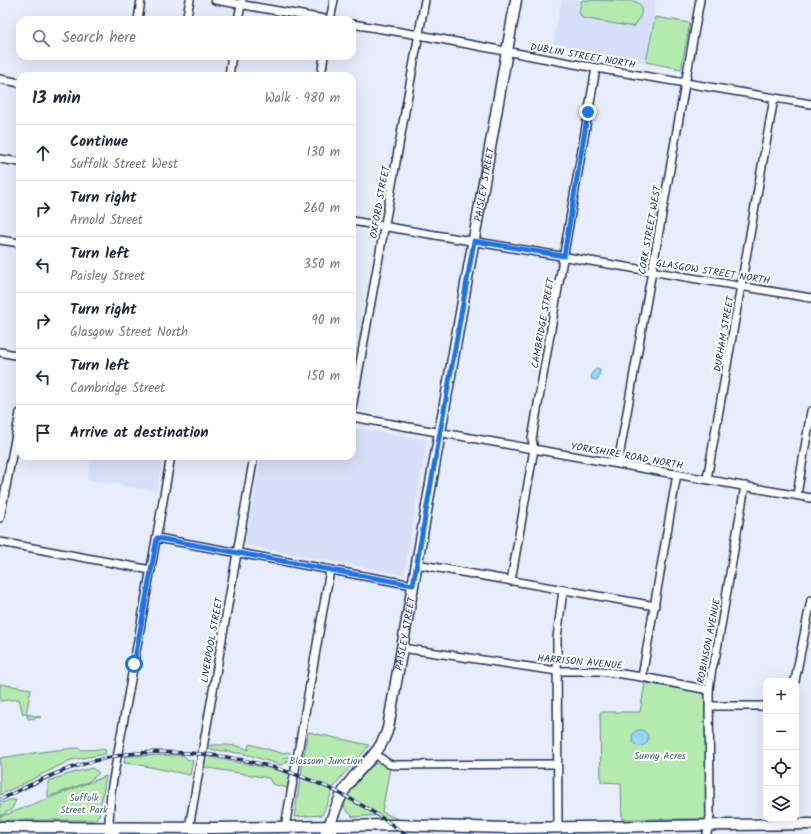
<!DOCTYPE html>
<meta charset="utf-8">
<style>
:root{--surface:#fff;--page:#f2f2f3;--text:#1f2937;--muted:#747a83;--line:#e0e1e3}
body{margin:0;font-family:Kalam,sans-serif;background:var(--page);color:var(--text)}
.controls{position:absolute;right:12px;bottom:12px;display:grid;overflow:hidden;border-radius:8px;box-shadow:0 4px 16px #0002}
.controls button{width:36px;height:36px;display:grid;place-items:center;padding:0;border:0;border-bottom:1px solid var(--line);background:var(--surface);color:var(--text);font:20px sans-serif}
.stop{position:absolute;width:12px;height:12px;margin:-9px;border:3px solid #1a73e8;border-radius:50%;background:#fff}
.stop.end{background:#1a73e8;border-color:#fff;box-shadow:0 1px 4px #0008}
.list{margin:0;padding:0;list-style:none}
h2{display:flex;justify-content:space-between;align-items:center;height:52px;margin:0;padding:0 16px;font-size:17px}
h2 small{font-size:13px;font-weight:400;color:var(--muted)}
.list li{display:grid;grid-template-columns:26px 1fr auto;gap:12px;align-items:center;box-sizing:border-box;height:56px;padding:0 16px;border-top:1px solid var(--line)}
.list b{display:block;font-size:15px;white-space:nowrap}
.list p{margin:0;font-size:13px;white-space:nowrap;color:var(--muted)}
.list em{font-size:13px;font-style:normal;color:var(--muted)}
.icon{flex:none;width:22px;height:22px;fill:none;stroke:currentColor;stroke-width:2;stroke-linecap:round;stroke-linejoin:round}
.map{position:relative;flex:none;width:811px;height:834px;overflow:hidden}
.search{position:absolute;background:var(--surface);box-shadow:0 4px 16px #0002;left:16px;top:16px;width:340px;height:44px;display:flex;align-items:center;gap:10px;box-sizing:border-box;padding:0 14px;border-radius:12px;color:var(--muted);font-size:15px}
.panel{position:absolute;background:var(--surface);box-shadow:0 4px 16px #0002;left:16px;top:72px;width:340px;height:388px;border-radius:12px}
.map>svg:first-child{display:block}
</style>
<div class="map">
<svg width="811" height="834" viewBox="0 0 811 834">
<rect width="100%" height="100%" fill="#e7edfb"/>
<filter id="ink" filterUnits="userSpaceOnUse"><feTurbulence type="fractalNoise" baseFrequency=".025" numOctaves="2"/><feDisplacementMap in="SourceGraphic" scale="8" xChannelSelector="R" yChannelSelector="G"/><feConvolveMatrix kernelMatrix="1 2 1 2 8 2 1 2 1" color-interpolation-filters="sRGB"/></filter>
<g filter="url(#ink)">
<g fill="#d6e1f9">
<path d="M561,0H656L645,63L553,46Z"/>
<path d="M352,427L427,440L404,575L245,545L261,456H352Z"/>
<path d="M91,456H163L157,491L87,480Z"/>
</g>
<g fill="#b4eaad" stroke="#688c86">
<path d="M582,0L627,1C640,0 645,7 639,19C638,22 635,24 634,27L582,18L579,12Z"/>
<path d="M655,17L690,23L681,69L646,62Z"/>
<path d="M645,683L699,692L704,695L706,698V819H622L621,783L601,782L600,712H640Z"/>
<path d="M0,684L31,689L26,714L41,717L28,719L27,714H23L19,699L0,701Z"/>
<path d="M308,732L369,745C360,759 346,769 336,784C330,793 328,805 322,815L294,817Z"/>
<path d="M250,744L281,753L289,752L291,754L290,757L282,758L289,761L281,765L245,754L210,749V745C223,745 238,744 249,750L248,746Z"/>
<path d="M78,748L82,750L104,749L106,751L105,754L71,760L0,795V758C26,754 52,750 78,748Z"/>
<path d="M183,755L187,759L193,761L190,775L135,764L124,763L125,756Z"/>
<path d="M205,756L274,769L291,774L287,788L272,784L269,778L203,767Z"/>
<path d="M377,763H382L390,767L382,812L402,821L387,820L380,815L353,817L345,809C341,794 364,770 377,763Z"/>
<path d="M92,768L99,773L88,782L48,797V781L72,773Z"/>
<path d="M106,776L99,815L95,820H0V817Z"/>
<path d="M9,800H16L12,809L0,816V804Z"/>
</g>
<g fill="#96d8f8" stroke="#6594ba">
<path d="M596,369L600,370L598,380L591,379L592,373Z"/>
<circle cx="640" cy="738" r="8"/>
</g>
<g fill="none" stroke-linecap="round" stroke-linejoin="round">
<defs>
<g id="street">
<path d="M215,0L330,20"/>
<path d="M138,20L141,0"/>
<path d="M186,20L190,0"/>
<path d="M238,20L242,0"/>
<path d="M330,20L334,0"/>
<path d="M352,24L419,35L596,68L811,104"/>
<path d="M229,76L232,56"/>
<path d="M321,76L324,56"/>
<path d="M0,79L20,83"/>
<path d="M0,159L20,162"/>
<path d="M352,221L811,298"/>
<path d="M0,240L20,243"/>
<path d="M0,352L20,356"/>
<path d="M352,408L425,0"/>
<path d="M352,417L811,498"/>
<path d="M618,463L700,0"/>
<path d="M707,479L774,98"/>
<path d="M797,495L811,411"/>
<path d="M0,518L20,413"/>
<path d="M157,538L413,585"/>
<path d="M0,542L151,570"/>
<path d="M416,564L655,606"/>
<path d="M511,581L534,449L532,439L596,68"/>
<path d="M402,648L557,671H601L642,677L709,690"/>
<path d="M642,677L677,474"/>
<path d="M795,681L811,600"/>
<path d="M710,706H766"/>
<path d="M375,754L389,764L393,765L557,764"/>
<path d="M285,827L330,570"/>
<path d="M558,827L557,638L563,590"/>
<path d="M189,828L254,456"/>
<path d="M115,834L109,821L111,791L171,456"/>
<path d="M707,834L710,816L709,689L712,668L716,655L745,486"/>
</g>
<g id="secondary">
<path d="M0,827L215,828L393,825L509,828L811,824"/>
<path id="s1" d="M326,834C333,818 337,800 347,786C361,764 380,756 388,728L516,0"/>
</g>
</defs>
<use href="#street" stroke="#1b2f5e" stroke-width="10"/>
<use href="#secondary" stroke="#1b2f5e" stroke-width="13"/>
<use href="#street" stroke="#fff" stroke-width="7"/>
<use href="#secondary" stroke="#fff" stroke-width="10"/>
<defs>
<path id="rail" d="M0,800C38,780 73,764 116,756C140,751 165,752 189,753C270,758 340,785 405,834"/>
</defs>
<use href="#rail" stroke="#1b2f5e" stroke-width="3.5"/>
<use href="#rail" stroke="#fff" stroke-width="2" stroke-dasharray="6" stroke-linecap="butt"/>
</g>
</g>
<g fill="none" stroke-linecap="round" stroke-linejoin="round" filter="url(#ink)">
<path stroke="#1a73e8" stroke-width="5" d="M134,664L157,538L413,585L474,241L564,256L588,112"/>
</g>
<g text-anchor="middle" stroke-width="4" stroke-linejoin="round" paint-order="stroke">
<g font-size="10" fill="#1b2f5e" stroke="#fff">
<text transform="translate(583 55) rotate(10)" y="4">DUBLIN STREET NORTH</text>
<text dy="4" stroke="none"><textPath href="#s1" startOffset="676">PAISLEY STREET</textPath></text>
<text transform="translate(379 202) rotate(-80)" y="4">OXFORD STREET</text>
<text transform="translate(649 230) rotate(-80)" y="4">CORK STREET WEST</text>
<text transform="translate(713 271) rotate(9)" y="4">GLASGOW STREET NORTH</text>
<text transform="translate(542 323) rotate(-80)" y="4">CAMBRIDGE STREET</text>
<text transform="translate(723 334) rotate(-80)" y="4">DURHAM STREET</text>
<text transform="translate(627 455) rotate(10)" y="4">YORKSHIRE ROAD NORTH</text>
<text dy="4" stroke="none"><textPath href="#s1" startOffset="220">PAISLEY STREET</textPath></text>
<text transform="translate(211 640) rotate(-80)" y="4">LIVERPOOL STREET</text>
<text transform="translate(708 641) rotate(-79)" y="4">ROBINSON AVENUE</text>
<text transform="translate(580 661) rotate(5)" y="4">HARRISON AVENUE</text>
</g>
<g font-size="10" fill="#415e72" stroke="#fff">
<text x="660" y="759">Sunny Acres</text>
<text x="326" y="764">Blossom Junction</text>
<text x="84" y="801">Suffolk<tspan x="84" dy="12">Street Park</tspan></text>
</g>
</g>
</svg>
<div class="controls">
<button>+</button>
<button>−</button>
<button><svg class="icon" aria-label="locate" viewBox="0 0 24 24"><circle cx="12" cy="12" r="6"/><path d="M12 2v4M12 18v4M2 12h4M18 12h4"/></svg></button>
<button><svg class="icon" aria-label="layers" viewBox="0 0 24 24"><path d="M12 4l9 5-9 5-9-5zM3 14l9 5 9-5"/></svg></button>
</div>
<div class="stop" style="left:134px;top:664px"></div>
<div class="stop end" style="left:588px;top:112px"></div>
<div class="search"><svg class="icon" aria-label="search" viewBox="0 0 24 24"><circle cx="10" cy="10" r="6"/><path d="M15 15l6 6"/></svg>Search here</div>
<section class="panel">
<h2>13 min<small>Walk · 980 m</small></h2>
<ul class="list">
<li><svg class="icon" aria-label="ahead" viewBox="0 0 24 24"><path d="M12 20V5M6 11l6-6 6 6"/></svg><div><b>Continue</b><p>Suffolk Street West</p></div><em>130 m</em></li>
<li><svg class="icon" aria-label="right" viewBox="0 0 24 24"><path d="M7 20v-9h11M14 6l5 5-5 5"/></svg><div><b>Turn right</b><p>Arnold Street</p></div><em>260 m</em></li>
<li><svg class="icon" aria-label="left" viewBox="0 0 24 24"><path d="M17 20v-9H6M10 6l-5 5 5 5"/></svg><div><b>Turn left</b><p>Paisley Street</p></div><em>350 m</em></li>
<li><svg class="icon" aria-label="right" viewBox="0 0 24 24"><path d="M7 20v-9h11M14 6l5 5-5 5"/></svg><div><b>Turn right</b><p>Glasgow Street North</p></div><em>90 m</em></li>
<li><svg class="icon" aria-label="left" viewBox="0 0 24 24"><path d="M17 20v-9H6M10 6l-5 5 5 5"/></svg><div><b>Turn left</b><p>Cambridge Street</p></div><em>150 m</em></li>
<li><svg class="icon" aria-label="arrive" viewBox="0 0 24 24"><path d="M6 21V4h12l-3 4 3 4H6"/></svg><div><b>Arrive at destination</b></div></li>
</ul>
</section>
</div>
